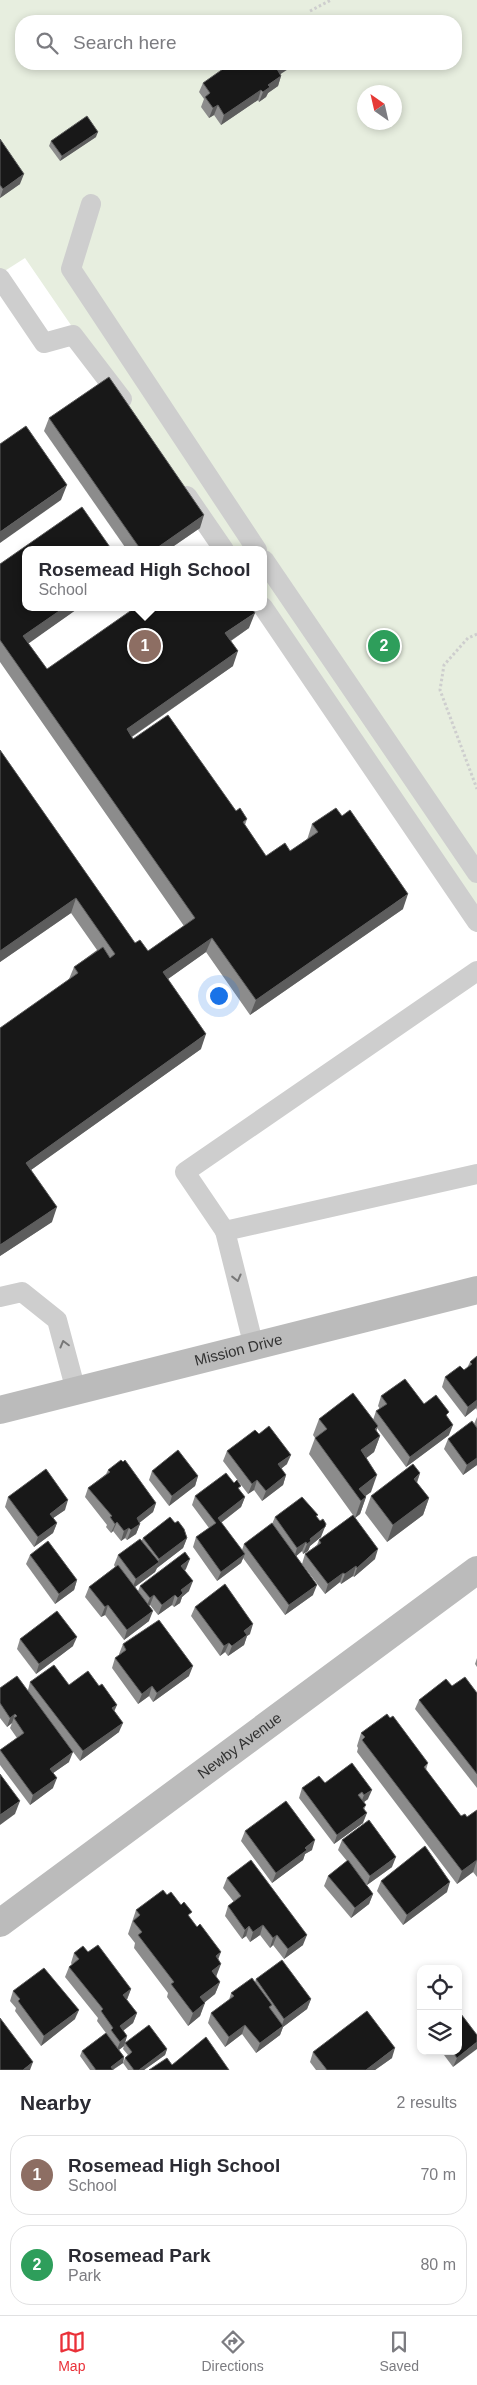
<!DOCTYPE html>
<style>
:root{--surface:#fff;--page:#f2f2f3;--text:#2b2b33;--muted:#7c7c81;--line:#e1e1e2;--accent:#ea3139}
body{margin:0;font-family:Arial,sans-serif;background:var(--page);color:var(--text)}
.controls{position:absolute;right:15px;bottom:15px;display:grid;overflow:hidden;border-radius:10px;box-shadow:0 2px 8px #0003}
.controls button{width:45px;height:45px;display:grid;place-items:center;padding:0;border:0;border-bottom:1px solid var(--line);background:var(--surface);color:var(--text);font:25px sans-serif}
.compass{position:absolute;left:357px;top:85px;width:45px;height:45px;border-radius:50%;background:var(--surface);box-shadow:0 2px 8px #0003;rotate:326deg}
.you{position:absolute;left:218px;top:995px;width:18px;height:18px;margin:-12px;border:4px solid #fff;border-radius:50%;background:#1a73e8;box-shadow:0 0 0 8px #1a73e833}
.badge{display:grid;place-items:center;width:32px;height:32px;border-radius:50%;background:var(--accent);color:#fff;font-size:16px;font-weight:700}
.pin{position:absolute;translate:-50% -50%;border:2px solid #fff;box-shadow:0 1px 5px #0006}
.popup{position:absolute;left:22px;top:546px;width:245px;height:65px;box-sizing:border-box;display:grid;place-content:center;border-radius:10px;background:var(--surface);filter:drop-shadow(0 1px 4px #0005);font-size:16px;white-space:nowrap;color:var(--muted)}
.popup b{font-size:19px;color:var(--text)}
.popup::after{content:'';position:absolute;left:50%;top:100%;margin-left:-10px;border:10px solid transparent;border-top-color:var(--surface)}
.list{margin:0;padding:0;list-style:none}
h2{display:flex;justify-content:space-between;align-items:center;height:65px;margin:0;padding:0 20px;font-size:21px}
h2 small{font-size:16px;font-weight:400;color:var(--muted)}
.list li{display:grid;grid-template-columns:32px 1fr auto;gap:15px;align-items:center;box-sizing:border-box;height:80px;margin:0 10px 10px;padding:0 10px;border:1px solid var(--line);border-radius:20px}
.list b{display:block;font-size:19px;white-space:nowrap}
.list p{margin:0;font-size:16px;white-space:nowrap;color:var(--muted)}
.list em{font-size:16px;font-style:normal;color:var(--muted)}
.icon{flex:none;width:28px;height:28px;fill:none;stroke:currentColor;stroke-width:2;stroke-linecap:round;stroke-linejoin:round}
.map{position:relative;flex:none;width:477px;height:2070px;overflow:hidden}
.search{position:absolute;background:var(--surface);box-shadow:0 2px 8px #0003;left:15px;right:15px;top:15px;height:55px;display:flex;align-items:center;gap:12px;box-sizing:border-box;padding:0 18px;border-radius:20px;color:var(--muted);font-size:19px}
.sheet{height:245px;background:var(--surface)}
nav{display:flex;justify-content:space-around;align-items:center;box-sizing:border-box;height:70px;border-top:1px solid var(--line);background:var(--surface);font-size:14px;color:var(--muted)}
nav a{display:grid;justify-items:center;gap:2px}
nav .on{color:var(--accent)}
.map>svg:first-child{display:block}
</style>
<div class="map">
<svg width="477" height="2070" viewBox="0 0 477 2070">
<rect width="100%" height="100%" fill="#fff"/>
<path fill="#e7eedf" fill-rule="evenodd" d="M0,0H477V918L264,606V550H225L25,258L0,274ZM21,21H456V64H21ZM364,92H394V122H364Z"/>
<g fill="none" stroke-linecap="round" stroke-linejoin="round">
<g stroke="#cecece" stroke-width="3" stroke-dasharray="2.5 2.5" stroke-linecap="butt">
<path d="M310,11L331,0"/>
<path d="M477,634L468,638L444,665L440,690L477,789"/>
</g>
<g stroke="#cecece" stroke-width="20">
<path d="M91,204L71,269L257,550"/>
<path d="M0,278L44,343L73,335L122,399"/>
<path d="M187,496L224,550"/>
<path d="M264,560L477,873"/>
<path d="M263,607L477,922"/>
<path d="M477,971L185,1172L225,1231L477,1174"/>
<path d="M225,1231L254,1347"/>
<path d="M0,1297L22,1292L57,1320L76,1391"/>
</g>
<g stroke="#bbb" stroke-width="28">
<path id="s1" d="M0,1410L477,1290"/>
<path id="s2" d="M0,1923L477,1570"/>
</g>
</g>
<g fill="#8c8c8c">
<path d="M280,74L281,76L278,86L268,93L266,97L259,102L258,100L221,125L214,115L209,118L201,107L204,99L199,92L203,83Z"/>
<path d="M96,137L60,161L49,146L51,141Z"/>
<path d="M0,139L20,184L0,198Z"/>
<path d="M49,418L200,528L168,550H127L44,431Z"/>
<path d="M0,564L26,607H80L28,643L47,669L249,628L231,641L233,666L132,737L133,739L247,819L245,825L266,856L290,851L307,840L312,824L403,909L250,1015L206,952L168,979L201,1049L31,1170L52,1222L0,1256L69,979L74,967L97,950L71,913L0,962V750L135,943L148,951L184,926L0,662Z"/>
<path d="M477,1357V1410L476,1408L465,1417L442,1387L445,1377L464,1370L467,1368L470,1362Z"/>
<path d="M381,1396L424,1404L447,1417L449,1435L406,1467L377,1428L376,1430L380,1436L374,1452L366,1458L371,1492L365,1496L366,1497L360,1514L355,1518L375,1559L354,1577L353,1576L341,1584L340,1582L325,1594L302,1564L305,1554L317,1545L319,1540L353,1515L309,1454L315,1438L313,1435L319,1419L373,1420L376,1411L380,1409L378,1406Z"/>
<path d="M477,1417V1465L463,1475L444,1449L448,1439L474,1424Z"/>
<path d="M259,1434L287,1464L281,1469L286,1475L283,1485L262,1501L254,1490L248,1494L223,1461L227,1451Z"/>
<path d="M108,1470L156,1503L153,1512L139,1523L140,1524L136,1534L127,1540L125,1538L121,1541L113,1531L111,1533L106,1527L107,1525L85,1497L88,1488L106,1474Z"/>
<path d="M152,1471L198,1476L195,1486L169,1506L149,1480Z"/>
<path d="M420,1473L417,1483L429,1498L423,1515L387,1542L365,1513L371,1496Z"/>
<path d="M239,1490L245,1497L241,1507L221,1523L242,1550L244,1544L272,1524L275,1517H317L321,1537L310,1546L308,1551L303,1554L302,1551L296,1556L313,1595L285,1615L243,1558L241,1563L217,1581L193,1547L196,1537L209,1528L192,1505L195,1496Z"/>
<path d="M8,1497L65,1510L53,1518L57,1523L53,1533L34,1547L5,1507Z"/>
<path d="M143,1538H187L183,1548L157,1568L155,1572L135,1587L138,1591L140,1586L186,1569L185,1571L189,1591L182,1597L180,1603L174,1607L172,1605L158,1615L150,1605L149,1606V1621L124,1640L105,1615L101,1617L85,1597L89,1587L115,1567L114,1565L118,1555L142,1540Z"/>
<path d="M30,1555L77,1580L74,1590L55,1604L26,1564Z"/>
<path d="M195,1607L250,1634L247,1636L244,1645L228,1656L225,1652L220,1656L191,1616Z"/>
<path d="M20,1639L73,1646L36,1674L17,1649Z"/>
<path d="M123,1644L189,1676L153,1702L149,1696L138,1704L112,1668L115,1658L120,1655L119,1654Z"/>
<path d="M477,1658V1667L475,1664Z"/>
<path d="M30,1682L69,1685L114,1712L119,1732L80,1761L67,1744L69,1762L53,1773V1788L30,1805L0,1765V1750L17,1738L10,1728L12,1723L7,1727L0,1718V1688L28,1690Z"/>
<path d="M452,1686L477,1693V1788L415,1709L419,1700Z"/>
<path d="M361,1733L428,1763L426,1770L461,1816L467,1817L477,1810V1877L473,1872L457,1884L357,1752L358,1748L357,1746Z"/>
<path d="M352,1763L368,1799L364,1802L366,1805L364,1810L363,1823L334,1844L299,1798L302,1788L325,1783Z"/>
<path d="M245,1831L312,1850L305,1854L303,1860L272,1883L241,1841Z"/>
<path d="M342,1840L392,1867L367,1885L362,1879L373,1894L369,1904L351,1918L324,1886L328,1876L347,1861L338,1850Z"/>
<path d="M227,1878L303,1945L284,1959L273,1945L270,1948L260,1935L250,1942L246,1936L242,1939L225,1916L228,1906L234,1902L223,1888Z"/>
<path d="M381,1881L447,1892L403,1925L377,1891Z"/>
<path d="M167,1895L190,1918L218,1960L216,1977L220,1982L215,1994L204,2003L200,2016L188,2026L167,1997L168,1993L134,1948L135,1943L128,1934L136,1910Z"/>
<path d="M88,1952L131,1989L127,2000L137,2013L133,2023L123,2031L127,2036L125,2043L167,2049L165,2055L144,2070H128L123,2063L125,2058L128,2055L123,2049L124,2046L119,2050L124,2057L123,2063L113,2070H90L80,2056L82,2051L106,2033L97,2021L98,2018L65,1977L69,1967L72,1965L71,1963L74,1953Z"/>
<path d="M256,1979L311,1999L307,2009L283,2027L280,2035L256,2053L242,2034L225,2047L208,2023L211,2013L229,2000L231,1993L255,1982Z"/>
<path d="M13,1991L75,2019L41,2046L15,2011L16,2008L10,2001Z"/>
<path d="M477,2035L453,2067L441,2051H458Z"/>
<path d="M313,2052L392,2058L375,2070H316L310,2062Z"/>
</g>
<g fill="#5d5d5d">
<path d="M285,64H296L273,79L277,69Z"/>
<path d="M281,76L278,86L268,93L266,97L259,102L263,92L268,85Z"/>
<path d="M261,90L258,100L221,125L224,115Z"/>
<path d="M218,105L214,115L209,118L213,108Z"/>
<path d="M98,132L96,137L60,161L62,156Z"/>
<path d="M24,174L20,184L0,198L3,189Z"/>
<path d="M67,485L61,500L0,543V532Z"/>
<path d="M204,515L200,528L168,550H154Z"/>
<path d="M65,607H80L18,651L23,636Z"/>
<path d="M255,613L249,628L220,648L225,633Z"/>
<path d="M238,651L233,666L121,744L127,729Z"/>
<path d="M408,894L403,909L250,1015L256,1000Z"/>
<path d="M76,898L71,913L0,962V951Z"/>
<path d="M212,938L206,952L158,986L163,972Z"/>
<path d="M206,1034L201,1049L21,1177L26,1163Z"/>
<path d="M57,1207L52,1222L0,1256V1245Z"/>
<path d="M477,1400V1405L476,1408L465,1417L468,1407Z"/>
<path d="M453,1425L449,1435L406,1467L410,1457Z"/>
<path d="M378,1426L372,1442L380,1436L374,1452L355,1467L361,1450L375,1429Z"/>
<path d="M291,1455L287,1464L274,1474L278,1464Z"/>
<path d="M477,1458V1465L463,1475L467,1465Z"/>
<path d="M420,1473L414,1490V1479Z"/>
<path d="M286,1475L283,1485L262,1501L266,1491Z"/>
<path d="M377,1475L371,1492L360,1500L359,1489Z"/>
<path d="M198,1476L195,1486L169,1506L172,1496Z"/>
<path d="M257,1480L254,1490L248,1494L252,1484Z"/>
<path d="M245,1497L241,1507L214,1528L218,1518Z"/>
<path d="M366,1497L360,1514L355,1518L361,1501Z"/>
<path d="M429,1498L423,1515L387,1542L393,1525Z"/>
<path d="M68,1500L65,1510L46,1523L50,1514Z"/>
<path d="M156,1503L153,1512L133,1528L137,1518Z"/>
<path d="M117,1522L113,1531L111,1533L115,1524Z"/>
<path d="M57,1523L53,1533L34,1547L38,1537Z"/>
<path d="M140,1524L136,1534L127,1540L131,1530Z"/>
<path d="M325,1527L321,1537L310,1546L308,1551L303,1554L307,1544L310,1539Z"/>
<path d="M129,1528L125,1538L121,1541L124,1531Z"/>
<path d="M187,1538L183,1548L157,1568L155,1572L132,1589L136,1579L157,1564L159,1559Z"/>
<path d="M306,1542L302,1551L294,1558L297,1548Z"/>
<path d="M378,1549L375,1559L354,1577L357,1568Z"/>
<path d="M245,1554L241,1563L217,1581L221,1572Z"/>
<path d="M190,1559L186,1569L177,1576L181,1566Z"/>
<path d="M356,1566L353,1576L341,1584L345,1574Z"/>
<path d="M343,1573L340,1582L325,1594L328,1584Z"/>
<path d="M77,1580L74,1590L55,1604L59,1594Z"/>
<path d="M193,1581L189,1591L182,1597L180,1603L174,1607L181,1590Z"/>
<path d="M317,1585L313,1595L285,1615L289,1605Z"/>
<path d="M154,1595L150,1605L146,1608L150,1598Z"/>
<path d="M175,1595L172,1605L158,1615L162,1605Z"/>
<path d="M108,1605L105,1615L101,1617L105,1607Z"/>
<path d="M153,1611L149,1621L124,1640L127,1630Z"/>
<path d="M253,1624L250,1634L247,1636L244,1645L228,1656L232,1646L244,1631Z"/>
<path d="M77,1637L73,1646L36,1674L39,1664Z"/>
<path d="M229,1643L225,1652L220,1656L224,1646Z"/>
<path d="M193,1666L189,1676L153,1702L157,1693Z"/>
<path d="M152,1686L149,1696L138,1704L142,1694Z"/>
<path d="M117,1705L113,1714L112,1708Z"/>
<path d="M15,1714L12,1723L7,1727L10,1718Z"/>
<path d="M123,1723L119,1732L80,1761L83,1751Z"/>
<path d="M73,1752L69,1762L46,1778L50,1769Z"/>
<path d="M57,1778L53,1788L30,1805L33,1795Z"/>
<path d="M372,1790L368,1799L360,1805L364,1795Z"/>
<path d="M20,1801L15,1814L0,1825V1815Z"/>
<path d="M367,1813L363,1823L334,1844L337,1835Z"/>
<path d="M315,1840L312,1850L305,1854L303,1860L272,1883L276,1873L305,1848Z"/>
<path d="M396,1857L392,1867L367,1885L370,1876Z"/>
<path d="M477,1860L473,1872L457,1884L462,1871Z"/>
<path d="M450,1882L447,1892L403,1925L407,1915Z"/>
<path d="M373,1894L369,1904L351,1918L355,1908Z"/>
<path d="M263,1925L260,1935L250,1942L253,1932Z"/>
<path d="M249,1926L246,1936L242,1939L245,1930Z"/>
<path d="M277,1935L273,1945L270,1948L273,1938Z"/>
<path d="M307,1935L303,1945L284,1959L288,1949Z"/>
<path d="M221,1952L216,1965V1956Z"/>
<path d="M221,1964L216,1977L212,1971Z"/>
<path d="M220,1982L215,1994L195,2010L200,1997Z"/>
<path d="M131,1989L127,1999L120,2005L123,1995Z"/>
<path d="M311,1999L307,2009L283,2027L280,2035L256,2053L260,2043L281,2028L284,2019Z"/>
<path d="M205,2003L200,2016L188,2026L193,2013Z"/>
<path d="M79,2010L75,2019L41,2046L44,2036Z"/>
<path d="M137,2013L133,2023L116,2036L120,2026Z"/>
<path d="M245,2025L242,2034L225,2047L229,2037Z"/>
<path d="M127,2036L124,2046L116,2052L120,2042Z"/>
<path d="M477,2042V2049L453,2067L457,2058Z"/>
<path d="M395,2048L392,2058L375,2070H366Z"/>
<path d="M167,2049L165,2055L144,2070H139Z"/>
<path d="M124,2057L123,2063L112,2070L111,2067Z"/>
<path d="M33,2062L30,2070H23Z"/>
</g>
<g fill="#181818" stroke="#5d5d5d">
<path d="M230,64H285L277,69L281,76L268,85L270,87L263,92L261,90L224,115L218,105L213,108L205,97L210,93L203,83Z"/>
<path d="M87,116L98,132L62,156L51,141Z"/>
<path d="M0,139L24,174L3,189L0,185Z"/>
<path d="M109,377L204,515L154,550H141L49,418Z"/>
<path d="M26,426L67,485L0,532V444Z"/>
<path d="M82,507L112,550H26V607H65L23,636L47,669L136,607H251L255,613L225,633L238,651L127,729L133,739L168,715L236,811L240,808L247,819L243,822L266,856L285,843L290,851L318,832L312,824L336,808L342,816L350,810L408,894L256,1000L212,938L163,972L206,1034L26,1163L57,1207L0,1245V1028L78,973L74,967L103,947L110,958L115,954L76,898L0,951V750L135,943L140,940L148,951L195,918L0,640V564Z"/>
<path d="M477,1356V1400L468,1407L445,1377L460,1366L464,1370L472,1364L470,1362Z"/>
<path d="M405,1379L424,1404L436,1395L449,1412L446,1415L453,1425L410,1457L376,1411L387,1404L381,1396Z"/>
<path d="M353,1393L378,1426L375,1429L380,1436L361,1450L377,1475L359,1489L366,1497L361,1501L315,1438L327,1429L319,1419Z"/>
<path d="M472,1421L477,1428V1458L467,1465L448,1439Z"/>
<path d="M269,1426L291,1455L278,1464L286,1475L266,1491L257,1480L252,1484L227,1451L255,1430L259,1434Z"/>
<path d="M178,1450L198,1476L172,1496L152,1471Z"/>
<path d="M121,1460L123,1462L125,1460L156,1503L137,1518L140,1524L131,1530L129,1528L124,1531L117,1522L115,1524L110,1517L112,1516L88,1488L110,1472L108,1470Z"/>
<path d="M413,1464L420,1473L414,1479L429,1498L393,1525L371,1496Z"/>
<path d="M46,1469L68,1500L50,1514L57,1523L38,1537L8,1497Z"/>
<path d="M226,1473L234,1483L237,1480L241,1486L238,1488L245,1497L218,1518L245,1554L221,1572L196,1537L216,1523L195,1496Z"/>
<path d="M302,1497L318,1515L316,1516L320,1521L323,1519L326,1524L325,1527L310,1539L311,1541L307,1544L306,1542L297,1548L275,1517Z"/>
<path d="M353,1515L378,1549L357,1568L356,1566L345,1574L343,1573L328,1584L305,1554L321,1543L319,1540Z"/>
<path d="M170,1517L175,1523L178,1521L184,1529L187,1538L159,1559L143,1538Z"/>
<path d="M272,1523L317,1585L289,1605L244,1544Z"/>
<path d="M140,1539L159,1562L136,1579L118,1555Z"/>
<path d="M48,1541L77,1580L59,1594L30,1555Z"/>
<path d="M185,1552L190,1559L181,1566L193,1581L181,1590L183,1593L178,1598L175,1595L162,1605L154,1595L150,1598L140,1586Z"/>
<path d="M118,1565L153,1611L127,1630L108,1605L105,1607L89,1587Z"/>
<path d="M225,1584L253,1624L244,1631L247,1635L232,1646L229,1643L224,1646L195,1607Z"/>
<path d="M57,1611L77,1637L39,1664L20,1639Z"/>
<path d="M159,1620L193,1666L157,1693L152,1686L142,1694L115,1658L126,1650L123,1644Z"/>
<path d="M54,1665L69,1685L88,1671L99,1686L102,1684L117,1705L112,1708L123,1723L83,1751L30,1682Z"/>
<path d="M17,1676L73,1752L50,1769L57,1778L33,1795L0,1750L24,1733L14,1718L17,1716L15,1714L10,1718L0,1703V1688Z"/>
<path d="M465,1677L477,1693V1774L419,1700L446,1679L452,1686Z"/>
<path d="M387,1714L390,1718L393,1716L428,1763L424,1767L461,1816L465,1814L467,1817L477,1810V1860L462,1871L362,1740L365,1737L361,1733Z"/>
<path d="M352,1763L372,1790L364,1795L362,1792L358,1795L366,1805L363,1808L367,1813L337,1835L302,1788L319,1776L325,1783Z"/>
<path d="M0,1774L20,1801L0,1815Z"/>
<path d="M286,1801L315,1840L305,1848L307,1850L276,1873L245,1831Z"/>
<path d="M369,1820L396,1857L370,1876L342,1840Z"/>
<path d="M425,1846L450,1882L407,1915L381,1881Z"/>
<path d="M251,1860L307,1935L288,1949L277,1935L273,1938L263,1925L253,1932L249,1926L245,1930L228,1906L241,1896L227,1878Z"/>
<path d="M348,1860L373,1894L355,1908L328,1876Z"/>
<path d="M163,1890L167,1895L171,1892L181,1905L184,1902L192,1912L188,1915L197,1927L200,1924L221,1952L216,1956L221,1964L212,1971L220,1982L200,1997L205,2003L193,2013L171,1984L174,1982L138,1935L142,1932L133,1921L140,1915L136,1910Z"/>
<path d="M98,1945L131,1989L123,1995L137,2013L120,2026L127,2036L120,2042L111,2030L113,2028L101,2011L103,2009L69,1967L79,1959L74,1953L83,1946L88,1952Z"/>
<path d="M282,1960L311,1999L284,2019L256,1979Z"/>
<path d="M44,1968L79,2010L44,2036L18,2001L20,1999L13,1991Z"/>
<path d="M252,1978L272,2005L269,2007L283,2026L260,2043L245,2025L229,2037L211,2013L234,1996L231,1993Z"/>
<path d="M458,2010L477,2035V2042L457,2058L452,2051H458Z"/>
<path d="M367,2011L395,2048L366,2070H327L313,2052Z"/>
<path d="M0,2018L33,2062L23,2070H0Z"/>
<path d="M149,2025L167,2049L139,2070H134L125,2058L132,2052L125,2043Z"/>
<path d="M106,2033L124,2057L111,2067L113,2070H96L82,2051Z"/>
<path d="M206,2037L229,2070H149L167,2058L172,2065Z"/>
</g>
<defs><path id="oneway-chevron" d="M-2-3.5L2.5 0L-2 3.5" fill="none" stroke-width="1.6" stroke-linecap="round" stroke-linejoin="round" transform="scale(1.25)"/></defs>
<g stroke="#787878">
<use href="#oneway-chevron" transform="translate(237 1278) rotate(76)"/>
<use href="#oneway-chevron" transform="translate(64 1344) rotate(-105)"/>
</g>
<g text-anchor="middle" stroke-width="5" stroke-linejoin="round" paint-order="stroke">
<g font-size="15" fill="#313131" stroke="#fff">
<text dy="5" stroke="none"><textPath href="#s1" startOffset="246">Mission Drive</textPath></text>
<text dy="5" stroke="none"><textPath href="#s2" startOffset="298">Newby Avenue</textPath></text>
</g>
</g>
</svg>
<div class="controls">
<button><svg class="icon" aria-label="locate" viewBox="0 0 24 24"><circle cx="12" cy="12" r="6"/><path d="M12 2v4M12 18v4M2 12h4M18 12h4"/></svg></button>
<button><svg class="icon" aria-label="layers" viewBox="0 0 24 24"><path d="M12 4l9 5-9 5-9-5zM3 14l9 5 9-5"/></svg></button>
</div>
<svg class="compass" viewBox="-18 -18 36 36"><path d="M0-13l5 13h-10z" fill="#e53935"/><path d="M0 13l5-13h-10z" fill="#7c7c81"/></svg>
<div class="you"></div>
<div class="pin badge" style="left:145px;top:646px;background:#8d6e63">1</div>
<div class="popup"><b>Rosemead High School</b>School</div>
<div class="pin badge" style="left:384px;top:646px;background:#2e9e5b">2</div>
<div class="search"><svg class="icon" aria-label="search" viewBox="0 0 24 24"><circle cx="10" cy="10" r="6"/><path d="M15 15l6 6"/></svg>Search here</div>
</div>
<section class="sheet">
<h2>Nearby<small>2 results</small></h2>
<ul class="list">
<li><span class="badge" style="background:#8d6e63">1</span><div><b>Rosemead High School</b><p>School</p></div><em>70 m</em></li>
<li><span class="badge" style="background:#2e9e5b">2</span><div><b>Rosemead Park</b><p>Park</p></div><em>80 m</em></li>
</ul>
</section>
<nav>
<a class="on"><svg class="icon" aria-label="map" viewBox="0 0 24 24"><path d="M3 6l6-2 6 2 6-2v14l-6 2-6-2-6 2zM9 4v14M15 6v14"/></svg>Map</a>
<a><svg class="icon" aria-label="directions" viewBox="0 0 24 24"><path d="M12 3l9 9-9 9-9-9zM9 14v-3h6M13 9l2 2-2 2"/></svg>Directions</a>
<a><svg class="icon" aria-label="saved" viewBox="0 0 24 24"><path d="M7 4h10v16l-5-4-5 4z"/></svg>Saved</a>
</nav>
